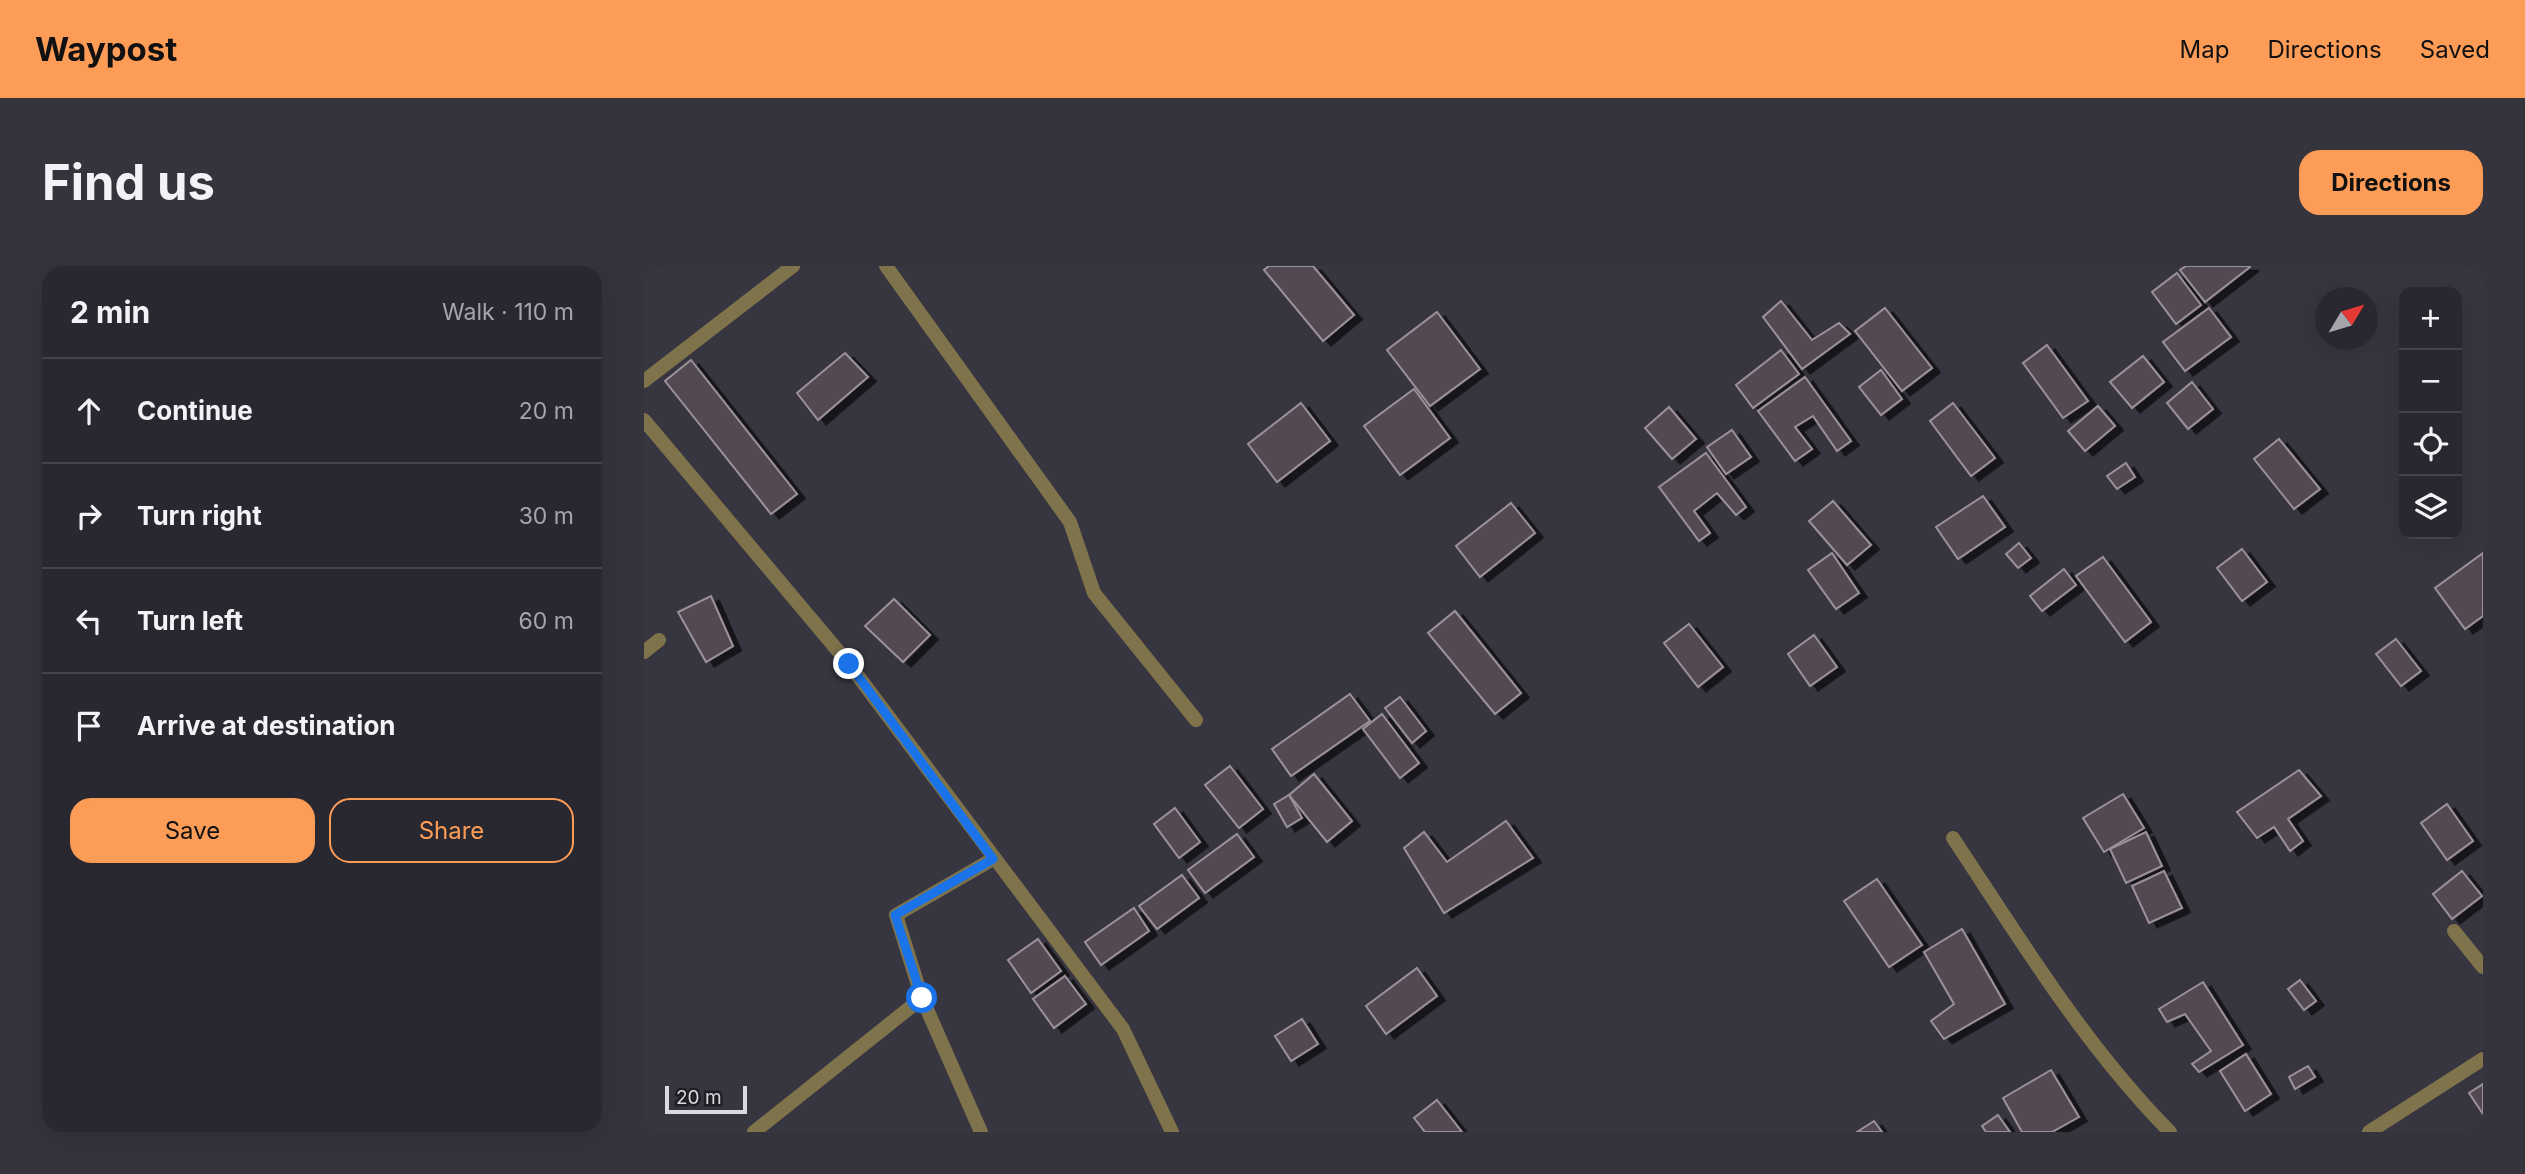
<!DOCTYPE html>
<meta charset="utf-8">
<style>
:root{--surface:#292830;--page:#35343c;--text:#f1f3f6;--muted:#a5a6ab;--line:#45444c;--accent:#fd9c57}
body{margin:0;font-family:Inter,sans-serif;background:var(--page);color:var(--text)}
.controls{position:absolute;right:21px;top:21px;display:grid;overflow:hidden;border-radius:14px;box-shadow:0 7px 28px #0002}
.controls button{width:63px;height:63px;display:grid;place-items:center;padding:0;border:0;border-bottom:2px solid var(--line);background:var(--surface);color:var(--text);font:35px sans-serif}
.compass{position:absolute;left:1671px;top:21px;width:63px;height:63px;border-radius:50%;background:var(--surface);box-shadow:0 7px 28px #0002;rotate:52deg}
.scale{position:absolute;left:21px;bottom:18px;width:82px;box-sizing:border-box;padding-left:7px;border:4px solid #dad9e0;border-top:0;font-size:19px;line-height:24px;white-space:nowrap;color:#dad9e0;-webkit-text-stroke:5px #1f1e23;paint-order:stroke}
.stop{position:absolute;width:21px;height:21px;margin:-16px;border:5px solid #1a73e8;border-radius:50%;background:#fff}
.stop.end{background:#1a73e8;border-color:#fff;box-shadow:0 2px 7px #0008}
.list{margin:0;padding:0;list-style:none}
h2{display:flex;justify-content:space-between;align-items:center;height:91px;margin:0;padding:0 28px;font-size:30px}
h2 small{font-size:23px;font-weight:400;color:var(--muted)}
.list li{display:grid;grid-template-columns:46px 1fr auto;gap:21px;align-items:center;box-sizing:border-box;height:105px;padding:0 28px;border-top:2px solid var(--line)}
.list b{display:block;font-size:26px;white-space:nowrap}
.list em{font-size:23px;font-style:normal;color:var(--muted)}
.actions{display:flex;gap:14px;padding:21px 28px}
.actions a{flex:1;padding:16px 0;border:2px solid var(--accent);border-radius:21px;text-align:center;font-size:24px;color:var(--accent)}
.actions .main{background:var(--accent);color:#111}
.icon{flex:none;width:38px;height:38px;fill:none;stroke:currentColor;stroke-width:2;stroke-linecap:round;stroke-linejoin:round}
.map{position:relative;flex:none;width:1839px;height:866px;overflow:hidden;border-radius:21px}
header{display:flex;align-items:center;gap:42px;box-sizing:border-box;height:98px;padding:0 35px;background:var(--accent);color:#111}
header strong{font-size:33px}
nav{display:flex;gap:38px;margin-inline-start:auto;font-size:24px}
.intro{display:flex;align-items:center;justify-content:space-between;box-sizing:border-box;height:168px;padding:0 42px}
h1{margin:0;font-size:49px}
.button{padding:18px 32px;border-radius:21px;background:var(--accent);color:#111;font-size:24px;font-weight:700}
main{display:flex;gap:42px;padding:0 42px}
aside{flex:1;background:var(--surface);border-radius:21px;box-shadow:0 7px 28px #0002}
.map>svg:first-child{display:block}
</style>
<header>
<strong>Waypost</strong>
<nav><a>Map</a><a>Directions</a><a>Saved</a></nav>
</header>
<div class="intro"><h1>Find us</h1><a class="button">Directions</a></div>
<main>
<aside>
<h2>2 min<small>Walk · 110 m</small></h2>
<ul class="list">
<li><svg class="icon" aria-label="ahead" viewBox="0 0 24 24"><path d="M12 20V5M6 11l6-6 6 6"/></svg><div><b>Continue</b></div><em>20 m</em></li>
<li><svg class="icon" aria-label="right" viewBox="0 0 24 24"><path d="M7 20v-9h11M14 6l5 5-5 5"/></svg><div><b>Turn right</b></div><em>30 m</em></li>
<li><svg class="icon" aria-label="left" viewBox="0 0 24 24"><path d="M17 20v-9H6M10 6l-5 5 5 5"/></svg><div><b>Turn left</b></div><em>60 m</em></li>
<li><svg class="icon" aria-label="arrive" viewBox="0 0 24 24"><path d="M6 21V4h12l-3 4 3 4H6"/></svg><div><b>Arrive at destination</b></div></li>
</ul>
<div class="actions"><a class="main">Save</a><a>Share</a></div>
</aside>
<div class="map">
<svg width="1839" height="866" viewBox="0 0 1839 866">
<defs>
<filter id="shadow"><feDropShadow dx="8" dy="4.5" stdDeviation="0" flood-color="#0009"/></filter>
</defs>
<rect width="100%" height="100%" fill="#373640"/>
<g fill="#534952" stroke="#9c919a" stroke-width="2" filter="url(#shadow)">
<path d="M625,0H669L710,49L679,75L620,4Z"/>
<path d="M1542,0H1606V1L1561,36L1536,4Z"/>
<path d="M1533,7L1557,39L1532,58L1508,26Z"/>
<path d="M1137,35L1168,74L1195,57L1206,68L1158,103L1119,51Z"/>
<path d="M1241,42L1288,102L1258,125L1211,65Z"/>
<path d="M1565,42L1587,71L1541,105L1519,76Z"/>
<path d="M793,46L836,103L786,140L743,84Z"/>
<path d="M1403,79L1444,135L1419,152L1379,97Z"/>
<path d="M1137,84L1155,108L1109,142L1092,119Z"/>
<path d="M201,87L224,111L174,154L153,127Z"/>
<path d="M1499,90L1520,116L1488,142L1466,116Z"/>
<path d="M47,94L153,228L127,248L21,115Z"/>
<path d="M1237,104L1258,133L1237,149L1215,121Z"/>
<path d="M1161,111L1207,175L1193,185L1169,150L1151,161L1168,183L1151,195L1114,145Z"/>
<path d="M1548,116L1569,143L1544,163L1523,137Z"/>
<path d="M770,123L806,172L756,209L720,160Z"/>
<path d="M657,137L686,175L633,216L604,178Z"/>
<path d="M1309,137L1351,192L1327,210L1286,155Z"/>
<path d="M1454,140L1471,160L1441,185L1424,165Z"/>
<path d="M1025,141L1052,173L1028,193L1001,162Z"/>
<path d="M1088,164L1107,191L1082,208L1063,181Z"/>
<path d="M1635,173L1676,223L1650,243L1610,193Z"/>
<path d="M1062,187L1102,241L1092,249L1073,227L1050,245L1066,267L1055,275L1015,221Z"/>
<path d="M1482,197L1491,211L1473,223L1463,210Z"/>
<path d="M1339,230L1361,261L1314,293L1292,261Z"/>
<path d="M1189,235L1227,279L1203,299L1165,255Z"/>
<path d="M867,237L891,267L836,311L812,280Z"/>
<path d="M1375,277L1387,292L1374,302L1362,288Z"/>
<path d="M1598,283L1623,316L1598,335L1573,302Z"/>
<path d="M1188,287L1215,327L1192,343L1164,304Z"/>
<path d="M1839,287V350L1821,363L1791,322Z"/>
<path d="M1459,291L1507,356L1481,376L1432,310Z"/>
<path d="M1420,303L1432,319L1398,345L1386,330Z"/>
<path d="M67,330L89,380L62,396L34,346Z"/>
<path d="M250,333L286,369L259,396L221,360Z"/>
<path d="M811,345L877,427L851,448L784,367Z"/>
<path d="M1045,358L1079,401L1054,421L1020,377Z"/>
<path d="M1170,369L1193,401L1166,420L1144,388Z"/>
<path d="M1752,373L1777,405L1757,420L1732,388Z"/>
<path d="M706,428L726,455L647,510L628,483Z"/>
<path d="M756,431L782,465L768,477L741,442Z"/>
<path d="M738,448L775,497L756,512L719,463Z"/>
<path d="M586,500L619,543L595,562L561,519Z"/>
<path d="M1655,504L1677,530L1644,553L1659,575L1646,585L1630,561L1613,572L1593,546Z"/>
<path d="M670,508L708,555L683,576L645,529Z"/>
<path d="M1479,528L1500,562L1460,586L1439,552Z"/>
<path d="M645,529L658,552L643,561L630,538Z"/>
<path d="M1803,538L1829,575L1803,594L1777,557Z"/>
<path d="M531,542L556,576L535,592L510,558Z"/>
<path d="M862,555L889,592L800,647L760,582L780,566L803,596Z"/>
<path d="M1502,566L1518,600L1482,617L1466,583Z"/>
<path d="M593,568L610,591L561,627L544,604Z"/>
<path d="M1520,605L1538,642L1505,657L1488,620Z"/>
<path d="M1818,605L1838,630L1808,653L1789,628Z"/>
<path d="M538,609L555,632L513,663L495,640Z"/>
<path d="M1233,613L1278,679L1245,701L1200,635Z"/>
<path d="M490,642L505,665L457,699L441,676Z"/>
<path d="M1318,663L1361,738L1300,773L1287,755L1310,738L1280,686Z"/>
<path d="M394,673L417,705L387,727L364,694Z"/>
<path d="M773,702L793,730L742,768L722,740Z"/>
<path d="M421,710L442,738L410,762L389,733Z"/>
<path d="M1656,714L1672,735L1660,744L1644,723Z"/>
<path d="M1559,716L1599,779L1555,806L1548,798L1567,785L1541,748L1523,756L1515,743Z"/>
<path d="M658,753L674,778L647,795L631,770Z"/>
<path d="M1602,788L1627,828L1601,845L1576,805Z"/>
<path d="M1664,800L1671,811L1651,823L1645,811Z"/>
<path d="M1407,804L1435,851L1408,866H1378L1359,832Z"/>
<path d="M1839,818V848L1825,827Z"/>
<path d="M793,834L818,866H781L770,852Z"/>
<path d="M1354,849L1366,866H1342L1338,860Z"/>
<path d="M1230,855L1238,866H1213Z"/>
</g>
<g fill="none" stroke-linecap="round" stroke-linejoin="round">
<g stroke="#7f734c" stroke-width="14">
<path d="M242,0L426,256L450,327L552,454"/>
<path d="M0,115L149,0"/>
<path d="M0,154L205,398L479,763L528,866"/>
<path d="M0,386L15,374"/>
<path d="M1309,572C1376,673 1440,779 1526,866"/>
<path d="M1810,665L1839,701"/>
<path d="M278,732L337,866"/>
<path d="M110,866L278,732L252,649L349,593"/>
<path d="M1725,866L1839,793"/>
</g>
</g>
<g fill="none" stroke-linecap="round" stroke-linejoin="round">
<path stroke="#1a73e8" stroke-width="9" d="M205,398L349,593L251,649L278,732"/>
</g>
</svg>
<div class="controls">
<button>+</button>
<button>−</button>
<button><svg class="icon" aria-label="locate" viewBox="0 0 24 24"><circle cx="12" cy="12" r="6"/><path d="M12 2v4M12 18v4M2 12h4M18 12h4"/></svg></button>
<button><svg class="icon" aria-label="layers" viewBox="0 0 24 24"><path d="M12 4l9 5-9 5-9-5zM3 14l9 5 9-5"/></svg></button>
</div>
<svg class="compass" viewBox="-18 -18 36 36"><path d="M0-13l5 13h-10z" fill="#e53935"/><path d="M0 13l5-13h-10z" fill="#a5a6ab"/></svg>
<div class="scale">20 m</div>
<div class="stop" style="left:278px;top:732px"></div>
<div class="stop end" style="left:205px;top:398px"></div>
</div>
</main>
